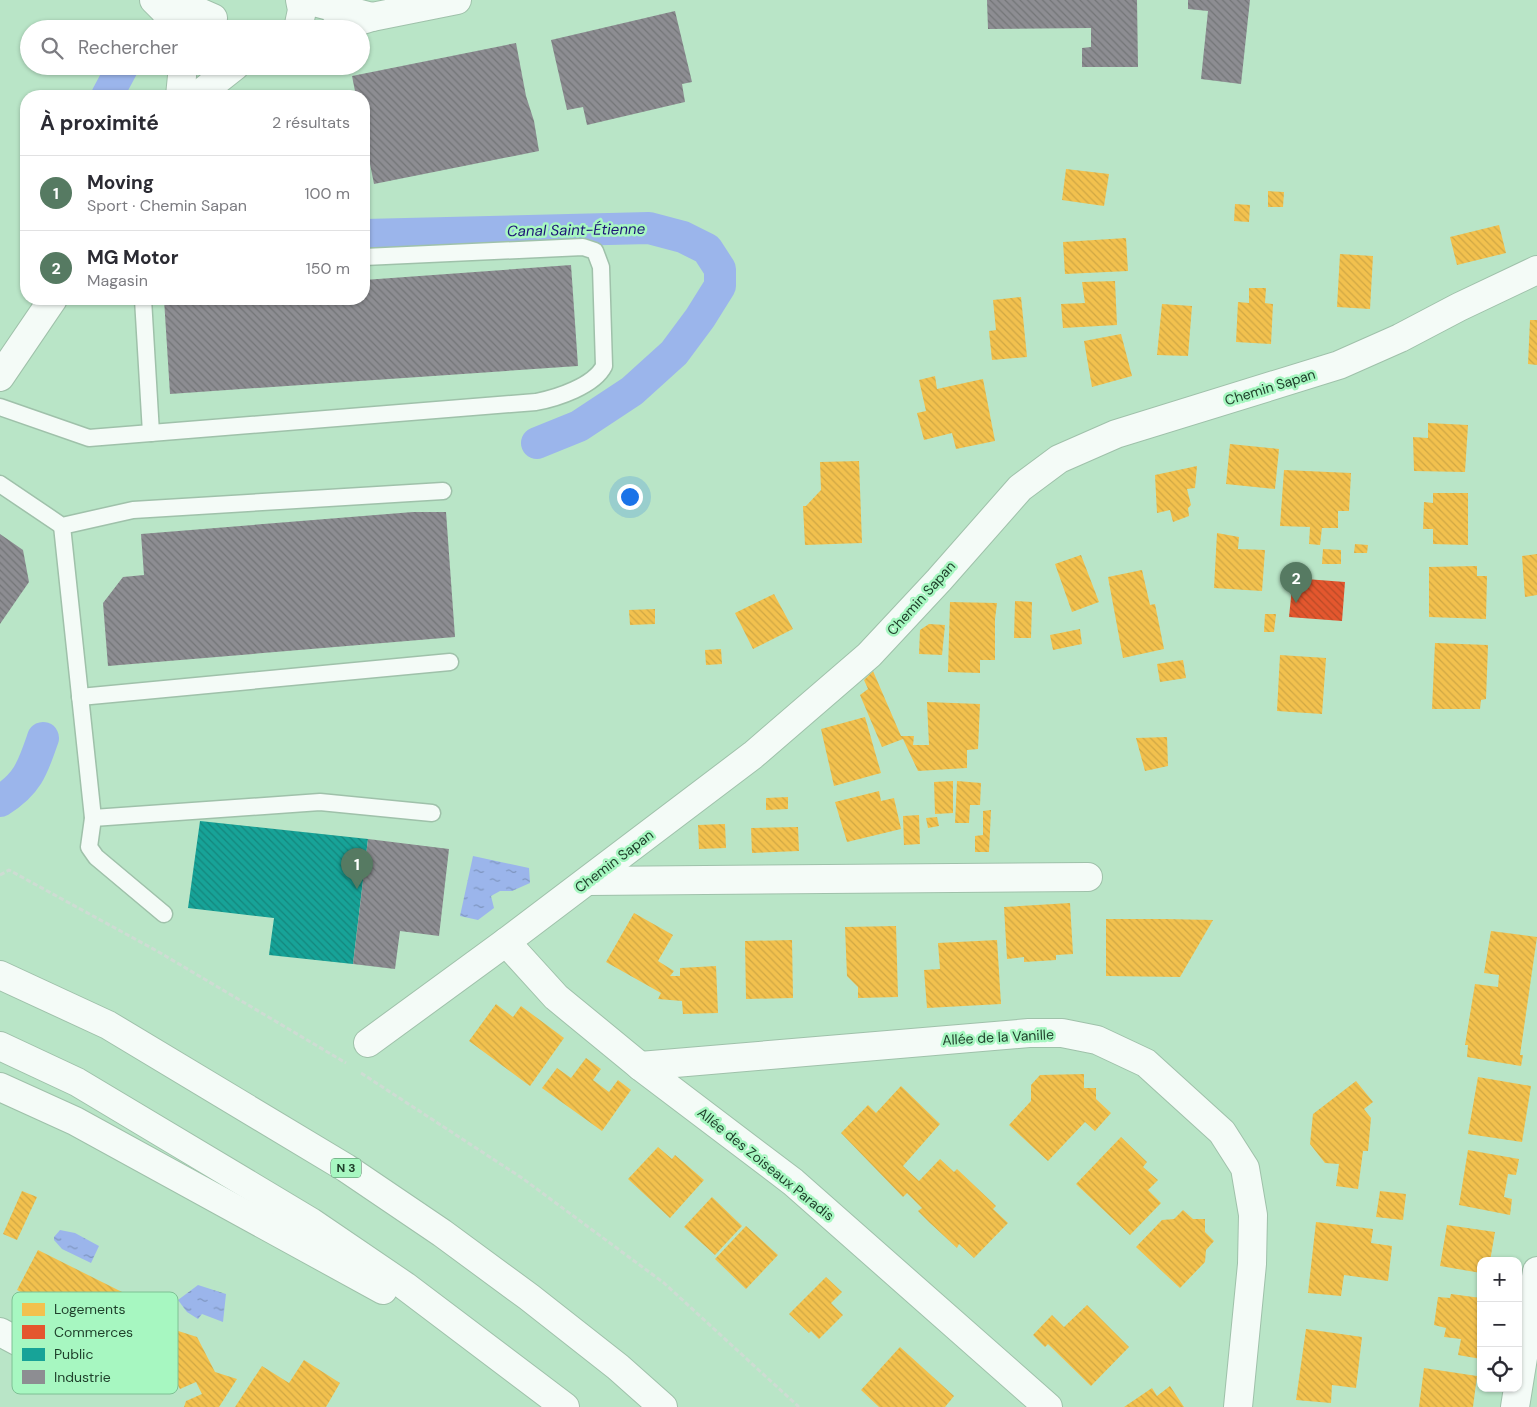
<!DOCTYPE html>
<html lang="fr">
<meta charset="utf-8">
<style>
:root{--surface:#fff;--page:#f7f7f7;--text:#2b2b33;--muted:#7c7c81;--line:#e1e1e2;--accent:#567a62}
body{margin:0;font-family:"DM Sans",sans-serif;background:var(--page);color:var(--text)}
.controls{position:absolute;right:15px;bottom:15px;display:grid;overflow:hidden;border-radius:10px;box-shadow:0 1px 4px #0004}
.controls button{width:45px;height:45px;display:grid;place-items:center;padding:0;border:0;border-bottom:1px solid var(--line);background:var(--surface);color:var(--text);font:25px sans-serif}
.you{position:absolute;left:629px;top:496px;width:18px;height:18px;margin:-12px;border:4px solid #fff;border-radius:50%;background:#1a73e8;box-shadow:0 0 0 8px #1a73e833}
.badge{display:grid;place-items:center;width:32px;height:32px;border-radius:50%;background:var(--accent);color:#fff;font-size:16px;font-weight:700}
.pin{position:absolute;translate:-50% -41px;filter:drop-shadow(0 1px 2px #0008)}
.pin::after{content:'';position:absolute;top:26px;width:18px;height:15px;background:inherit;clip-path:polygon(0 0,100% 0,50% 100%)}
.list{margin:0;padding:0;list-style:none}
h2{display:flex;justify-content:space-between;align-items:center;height:65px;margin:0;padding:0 20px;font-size:21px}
h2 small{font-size:16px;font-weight:400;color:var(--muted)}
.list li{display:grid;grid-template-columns:32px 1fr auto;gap:15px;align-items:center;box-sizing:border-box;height:75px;padding:0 20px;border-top:1px solid var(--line)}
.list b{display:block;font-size:19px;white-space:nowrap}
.list p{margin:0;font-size:16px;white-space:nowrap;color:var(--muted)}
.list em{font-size:16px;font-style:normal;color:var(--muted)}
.icon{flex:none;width:28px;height:28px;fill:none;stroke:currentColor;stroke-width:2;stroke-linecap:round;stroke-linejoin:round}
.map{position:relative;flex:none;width:1537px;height:1407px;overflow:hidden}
.search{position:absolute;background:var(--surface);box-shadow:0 1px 4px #0004;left:20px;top:20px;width:350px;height:55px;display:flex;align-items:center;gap:12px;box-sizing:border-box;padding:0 18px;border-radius:28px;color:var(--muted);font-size:19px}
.panel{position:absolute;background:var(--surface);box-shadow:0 1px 4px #0004;left:20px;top:90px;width:350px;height:215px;border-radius:20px}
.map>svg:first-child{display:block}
</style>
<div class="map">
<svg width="1537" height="1407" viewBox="0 0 1537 1407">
<defs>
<pattern id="water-ripples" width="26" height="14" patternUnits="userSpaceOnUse" patternTransform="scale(1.25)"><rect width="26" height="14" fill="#9bb5eb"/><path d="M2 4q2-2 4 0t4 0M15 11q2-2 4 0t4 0" fill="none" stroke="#7e95bf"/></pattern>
<pattern id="homes-back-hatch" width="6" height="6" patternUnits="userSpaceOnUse" patternTransform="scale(1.25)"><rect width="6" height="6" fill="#f2c14e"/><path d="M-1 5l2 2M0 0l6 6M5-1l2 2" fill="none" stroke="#cfa744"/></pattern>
<pattern id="shops-back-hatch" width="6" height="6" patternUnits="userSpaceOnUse" patternTransform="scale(1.25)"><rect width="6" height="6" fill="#e4572e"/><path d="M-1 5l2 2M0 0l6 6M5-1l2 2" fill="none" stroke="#b84a27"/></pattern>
<pattern id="public-back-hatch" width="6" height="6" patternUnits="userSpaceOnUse" patternTransform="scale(1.25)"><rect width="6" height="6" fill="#17a398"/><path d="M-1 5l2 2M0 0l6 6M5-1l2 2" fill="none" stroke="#14867c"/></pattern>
<pattern id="industry-back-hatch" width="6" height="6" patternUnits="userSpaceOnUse" patternTransform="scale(1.25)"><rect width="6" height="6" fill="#8d8d92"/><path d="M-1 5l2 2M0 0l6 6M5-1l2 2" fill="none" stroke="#737577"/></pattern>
</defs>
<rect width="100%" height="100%" fill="#b9e5c7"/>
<g fill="url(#water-ripples)">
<path d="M473,856L529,868L530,883L512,891H500L491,896L494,908L478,920L460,916Z"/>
<path d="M60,1230L75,1233L99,1246L91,1263L62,1249L54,1240V1237Z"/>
<path d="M198,1285L226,1294L223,1322L202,1314L198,1319L187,1312L178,1300Z"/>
</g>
<g fill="url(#homes-back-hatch)">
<path d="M1066,169L1109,174L1104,206L1062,200Z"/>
<path d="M1268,191L1284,192L1283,207H1268Z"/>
<path d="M1235,204L1250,205L1249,222L1234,221Z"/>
<path d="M1499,225L1506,253L1457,265L1450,237Z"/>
<path d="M1126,238L1128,271L1065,274L1063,242Z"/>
<path d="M1340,254L1373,256L1370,309L1337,307Z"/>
<path d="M1115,281L1117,325L1063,328L1061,304L1085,303L1082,282Z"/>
<path d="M1249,288H1266L1265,303L1273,304L1271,344L1236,342L1238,302L1249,303Z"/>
<path d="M1021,297L1027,357L992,360L989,331L996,330L993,300Z"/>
<path d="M1162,304L1192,306L1188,356L1157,355Z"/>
<path d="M1530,320H1537V365L1528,364Z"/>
<path d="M1121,334L1132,376L1092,387L1084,341Z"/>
<path d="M935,376L937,389L983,379L995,441L956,449L952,433L924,440L917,413L926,411L919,380Z"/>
<path d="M1428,423L1468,425L1465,472L1414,471L1413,437L1428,438Z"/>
<path d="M1230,444L1279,449L1275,489L1226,484Z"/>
<path d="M859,461L862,543L805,545L803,506H806L821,490L820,462Z"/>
<path d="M1197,466L1195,488L1187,489L1191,505L1188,508L1189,516L1173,522L1170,510L1157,513L1155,475Z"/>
<path d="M1284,470L1351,473L1349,511H1338V528H1322L1320,545L1309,544L1310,527L1280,526Z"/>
<path d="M1433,493H1468V545L1433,544V529H1423L1424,502L1433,503Z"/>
<path d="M1217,533L1239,537L1238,549L1265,550L1262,591L1214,588Z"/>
<path d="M1355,544L1368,545L1367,553H1354Z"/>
<path d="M1323,549L1341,550V564H1322Z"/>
<path d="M1537,554V595L1525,597L1522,556Z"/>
<path d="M1081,555L1099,602L1072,612L1055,564Z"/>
<path d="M1477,566V576H1487L1486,619L1429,617V567Z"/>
<path d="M1142,570L1150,605L1155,604L1164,649L1123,658L1108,577Z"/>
<path d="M774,594L793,629L753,649L735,613Z"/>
<path d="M1015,601L1032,602L1031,638H1014Z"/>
<path d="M950,602L997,603L995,619V660H980V673L948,672Z"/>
<path d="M655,609V624L630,625L629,610Z"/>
<path d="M1265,614H1276L1274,632H1264Z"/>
<path d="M929,624L945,625L942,655L919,654L920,630Z"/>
<path d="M1080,629L1082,644L1053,650L1050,635Z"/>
<path d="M1435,643L1488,645L1486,699L1481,700L1480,709H1432Z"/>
<path d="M721,649L722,664L706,665L705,650Z"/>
<path d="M1280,655L1326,658L1322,714L1277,711Z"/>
<path d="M1183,660L1186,678L1160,682L1157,664Z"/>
<path d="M873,671L901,736H914L913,745H929L927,702L980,704L978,749L967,750V768L918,771L903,739L882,747L860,695L868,689L864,680Z"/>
<path d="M865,717L881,773L834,786L821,729Z"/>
<path d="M1167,737L1168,766L1145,771L1136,738Z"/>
<path d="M953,781V813L935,814L934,782Z"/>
<path d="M957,781L981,783L980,805H970L969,823H955Z"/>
<path d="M879,791L881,801L894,798L901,829L847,842L835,802Z"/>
<path d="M788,797V809L766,810V798Z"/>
<path d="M991,810L989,852H975V836L983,835V811Z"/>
<path d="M919,815L920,844L904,845L903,816Z"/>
<path d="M937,817L939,826L928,828L926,818Z"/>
<path d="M725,824L726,848L699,849L698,825Z"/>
<path d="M798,827L799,851L752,853L751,828Z"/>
<path d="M1070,903L1073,954L1056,955V960L1024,962V957L1007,959L1004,907Z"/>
<path d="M634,913L673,935L658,961L674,971L670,976H680V968L716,966L718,1013L683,1014L682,1001L658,999L661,993L606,962Z"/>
<path d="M1106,919H1165L1213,920L1180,977L1106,976Z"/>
<path d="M896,926L898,997L858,998V987L847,976L845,927Z"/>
<path d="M1491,931L1537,937L1520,1055H1523L1521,1066L1467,1057L1468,1045H1465L1475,984L1498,987L1499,975L1484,973Z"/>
<path d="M792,940L793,998L746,999L745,941Z"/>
<path d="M997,940L1001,1004L927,1008L924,970L940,969L938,943Z"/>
<path d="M496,1004L513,1017L521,1006L564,1038L530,1086L469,1041Z"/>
<path d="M586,1058L601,1069L593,1080L609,1092L618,1080L631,1090L602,1131L542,1088L557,1068L571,1078Z"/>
<path d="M1084,1074V1088H1096V1099L1111,1113L1095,1131L1085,1122L1048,1161L1009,1125L1031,1101V1085L1040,1075Z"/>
<path d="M1478,1077L1531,1086L1522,1142L1468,1134Z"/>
<path d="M1356,1081L1373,1102L1364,1109L1371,1118L1368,1151H1363L1358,1189L1336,1186L1339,1164L1325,1163L1310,1144L1313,1114Z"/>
<path d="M901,1086L940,1124L903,1166L919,1181L940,1159L954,1172L957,1169L996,1206L993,1209L1008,1223L974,1258L959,1244L957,1248L930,1223L918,1211L922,1208L907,1193L903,1197L841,1133L868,1105L876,1113Z"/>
<path d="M1121,1137L1147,1162L1143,1167L1158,1180L1148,1190L1161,1203L1130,1235L1076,1184Z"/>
<path d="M658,1147L672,1159L675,1155L704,1180L670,1218L628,1179Z"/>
<path d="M1468,1150L1519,1159L1516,1175L1508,1174L1504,1197L1512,1199L1510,1215L1459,1205Z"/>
<path d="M22,1191L37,1197L17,1240L3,1234Z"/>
<path d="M1380,1191L1406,1194L1403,1220L1376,1217Z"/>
<path d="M712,1197L742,1226L715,1255L684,1227Z"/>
<path d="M1183,1210L1193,1219H1205V1232L1214,1241L1206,1250L1205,1262L1180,1288L1136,1247L1162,1220L1174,1219Z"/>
<path d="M1316,1222L1373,1229L1371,1243L1392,1246L1388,1281L1344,1275L1341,1296L1308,1293Z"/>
<path d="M1447,1225L1495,1232L1490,1261H1481V1273L1440,1266Z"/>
<path d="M746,1226L778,1255L746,1289L715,1259Z"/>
<path d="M38,1250L134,1298L104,1323L82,1313L77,1321L55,1309L52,1313L40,1308L42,1303L17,1290Z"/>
<path d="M826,1277L842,1292L831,1303L843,1315L819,1339L811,1331L809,1333L789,1314Z"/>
<path d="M1451,1294L1481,1298V1359L1458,1355L1461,1339L1444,1337L1446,1328L1434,1325L1438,1297L1450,1298Z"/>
<path d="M1087,1305L1129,1347L1091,1386L1048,1344L1045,1347L1033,1335L1052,1315L1064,1327Z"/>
<path d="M147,1321L197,1337L215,1372L237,1379L219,1407H184L186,1401L202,1394L196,1382L180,1389L175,1380L169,1383L138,1373L136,1368L129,1373L111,1338Z"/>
<path d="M1306,1329L1362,1337L1356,1388L1332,1385L1331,1403L1296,1400Z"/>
<path d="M900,1347L954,1396L945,1407H879L861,1390Z"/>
<path d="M304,1360L340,1383L326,1407H235L262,1366L289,1383Z"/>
<path d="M1424,1368L1477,1376L1473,1407H1419Z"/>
<path d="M1170,1386L1184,1407H1124L1152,1388L1157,1396Z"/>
</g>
<path fill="url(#shops-back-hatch)" d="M1293,578L1345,582L1342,621L1289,617Z"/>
<path fill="url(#public-back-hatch)" d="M200,821L368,839L353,964L269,955L274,918L188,908Z"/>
<g fill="url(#industry-back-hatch)">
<path d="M987,0H1137L1138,67H1082V48L1091,47V28L988,29Z"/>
<path d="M1188,0H1250L1241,84L1201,79L1208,11L1188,9Z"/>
<path d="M675,11L692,82L682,84L685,102L587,125L583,107L567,110L551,40Z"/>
<path d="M516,43L526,96L534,121L539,151L374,184L364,134V96H356L352,76Z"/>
<path d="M571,265L578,366L170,394L164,299H364V280Z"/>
<path d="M413,512H446L455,637L108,666L103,603L123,577L144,575L141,534Z"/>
<path d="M0,534L23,550L29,582L0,624Z"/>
<path d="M368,839L449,849L439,936L400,931L395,969L353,964Z"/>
</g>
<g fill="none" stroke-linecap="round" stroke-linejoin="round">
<g stroke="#9bb5eb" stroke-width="32">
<path d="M107,96L123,66"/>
<path d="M364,235L649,228L683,237L707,249L720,269V286L700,318L674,353L632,391L579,426L537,443"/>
<path d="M0,801C28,784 33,767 43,738"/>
</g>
<defs>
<g id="lane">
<path d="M143,299L151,433"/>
<path d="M0,407L89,438L536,402C557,398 594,386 604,366L601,267L595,251L583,247L364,257"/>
<path d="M0,484L62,526L133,510L443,491"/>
<path d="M62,526L93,818L89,847L96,857L164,914"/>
<path d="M80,697L450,662"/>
<path d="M93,818L320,802L432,813"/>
</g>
<g id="street">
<path d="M306,0L372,17"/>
<path d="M334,29L372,17L457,0"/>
<path d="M197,96L235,66"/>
<path d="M0,377L53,299"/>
<path d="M588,881L1088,877"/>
<path d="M506,942L556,997L640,1066L793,1182L1048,1407"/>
<path d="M368,1043L506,942L753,755L869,655L939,580L1020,488L1059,459L1116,434L1339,365L1400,338L1459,307L1537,270"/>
<path d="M640,1066L1029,1033H1062L1097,1040L1146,1063L1222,1132L1245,1168L1253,1215L1252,1264L1238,1407"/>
<path d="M0,1332L47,1357"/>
<path d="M1515,1407L1537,1271"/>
</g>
<g id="secondary">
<path d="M154,0L164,10L177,29"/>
<path d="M171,0L213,18"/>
<path d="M298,29L302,10L300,0"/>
<path d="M180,96L183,66"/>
</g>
<g id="highway">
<path d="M0,975L108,1025L346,1168L442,1233L529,1297L618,1367L663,1407"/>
<path d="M0,1046L77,1082L311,1222L405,1286L565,1407"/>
<path d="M0,1087L75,1121L383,1290"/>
</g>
</defs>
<use href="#lane" stroke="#9fc1aa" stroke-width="19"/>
<use href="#street" stroke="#9fc1aa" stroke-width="30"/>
<use href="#secondary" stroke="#9fc1aa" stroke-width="30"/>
<use href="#highway" stroke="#9fc1aa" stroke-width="30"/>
<g stroke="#cedcd3" stroke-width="3" stroke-dasharray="5 2.5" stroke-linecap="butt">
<path d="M0,875L9,870L157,951L346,1063"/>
<path d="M361,1073L522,1178L664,1283L799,1407"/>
</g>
<use href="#lane" stroke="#f4fbf7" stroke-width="16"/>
<use href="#street" stroke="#f4fbf7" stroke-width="28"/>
<use href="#secondary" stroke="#f4fbf7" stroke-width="28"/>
<use href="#highway" stroke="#f4fbf7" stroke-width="28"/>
</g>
<g text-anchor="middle" stroke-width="5" stroke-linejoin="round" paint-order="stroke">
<rect fill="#a7f7c1" stroke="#487859" stroke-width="1" x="331" y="1158.5" width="30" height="19" rx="4"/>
<g font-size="12" font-weight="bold" fill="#20412c">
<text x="346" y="1172">N 3</text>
</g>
<g font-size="14" fill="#20412c" stroke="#a7f7c1">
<text transform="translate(1270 387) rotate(-17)" y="5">Chemin Sapan</text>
<text transform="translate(921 598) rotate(-48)" y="5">Chemin Sapan</text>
<text transform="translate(614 861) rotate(-37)" y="5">Chemin Sapan</text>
<text transform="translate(998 1037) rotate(-3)" y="5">Allée de la Vanille</text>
<text transform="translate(766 1164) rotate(39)" y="5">Allée des Zoiseaux Paradis</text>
</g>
<g font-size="15" font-style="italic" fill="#1c1476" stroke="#a7f7c1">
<text transform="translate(576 230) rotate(-1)" y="5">Canal Saint-Étienne</text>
</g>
</g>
<rect x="12" y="1292" width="166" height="102" rx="8" fill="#a7f7c1" stroke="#7ec094" stroke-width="1"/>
<rect x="22" y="1303" width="23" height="13" fill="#f2c14e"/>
<rect x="22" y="1325" width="23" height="14" fill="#e4572e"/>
<rect x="22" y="1348" width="23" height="13" fill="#17a398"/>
<rect x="22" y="1370" width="23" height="14" fill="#8d8d92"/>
<g font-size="14" fill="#20412c">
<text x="54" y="1314">Logements</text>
<text x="54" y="1337">Commerces</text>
<text x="54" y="1359">Public</text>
<text x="54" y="1382">Industrie</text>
</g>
</svg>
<div class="controls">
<button>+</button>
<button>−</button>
<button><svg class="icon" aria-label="locate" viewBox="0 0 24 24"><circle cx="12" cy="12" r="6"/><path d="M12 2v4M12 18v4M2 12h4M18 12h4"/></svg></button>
</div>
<div class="you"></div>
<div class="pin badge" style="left:357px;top:889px">1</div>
<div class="pin badge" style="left:1296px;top:603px">2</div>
<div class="search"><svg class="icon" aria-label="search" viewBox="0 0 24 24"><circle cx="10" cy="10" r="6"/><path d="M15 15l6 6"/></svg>Rechercher</div>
<section class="panel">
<h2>À proximité<small>2 résultats</small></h2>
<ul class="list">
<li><span class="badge">1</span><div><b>Moving</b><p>Sport · Chemin Sapan</p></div><em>100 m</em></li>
<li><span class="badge">2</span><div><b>MG Motor</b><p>Magasin</p></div><em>150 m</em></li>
</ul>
</section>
</div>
